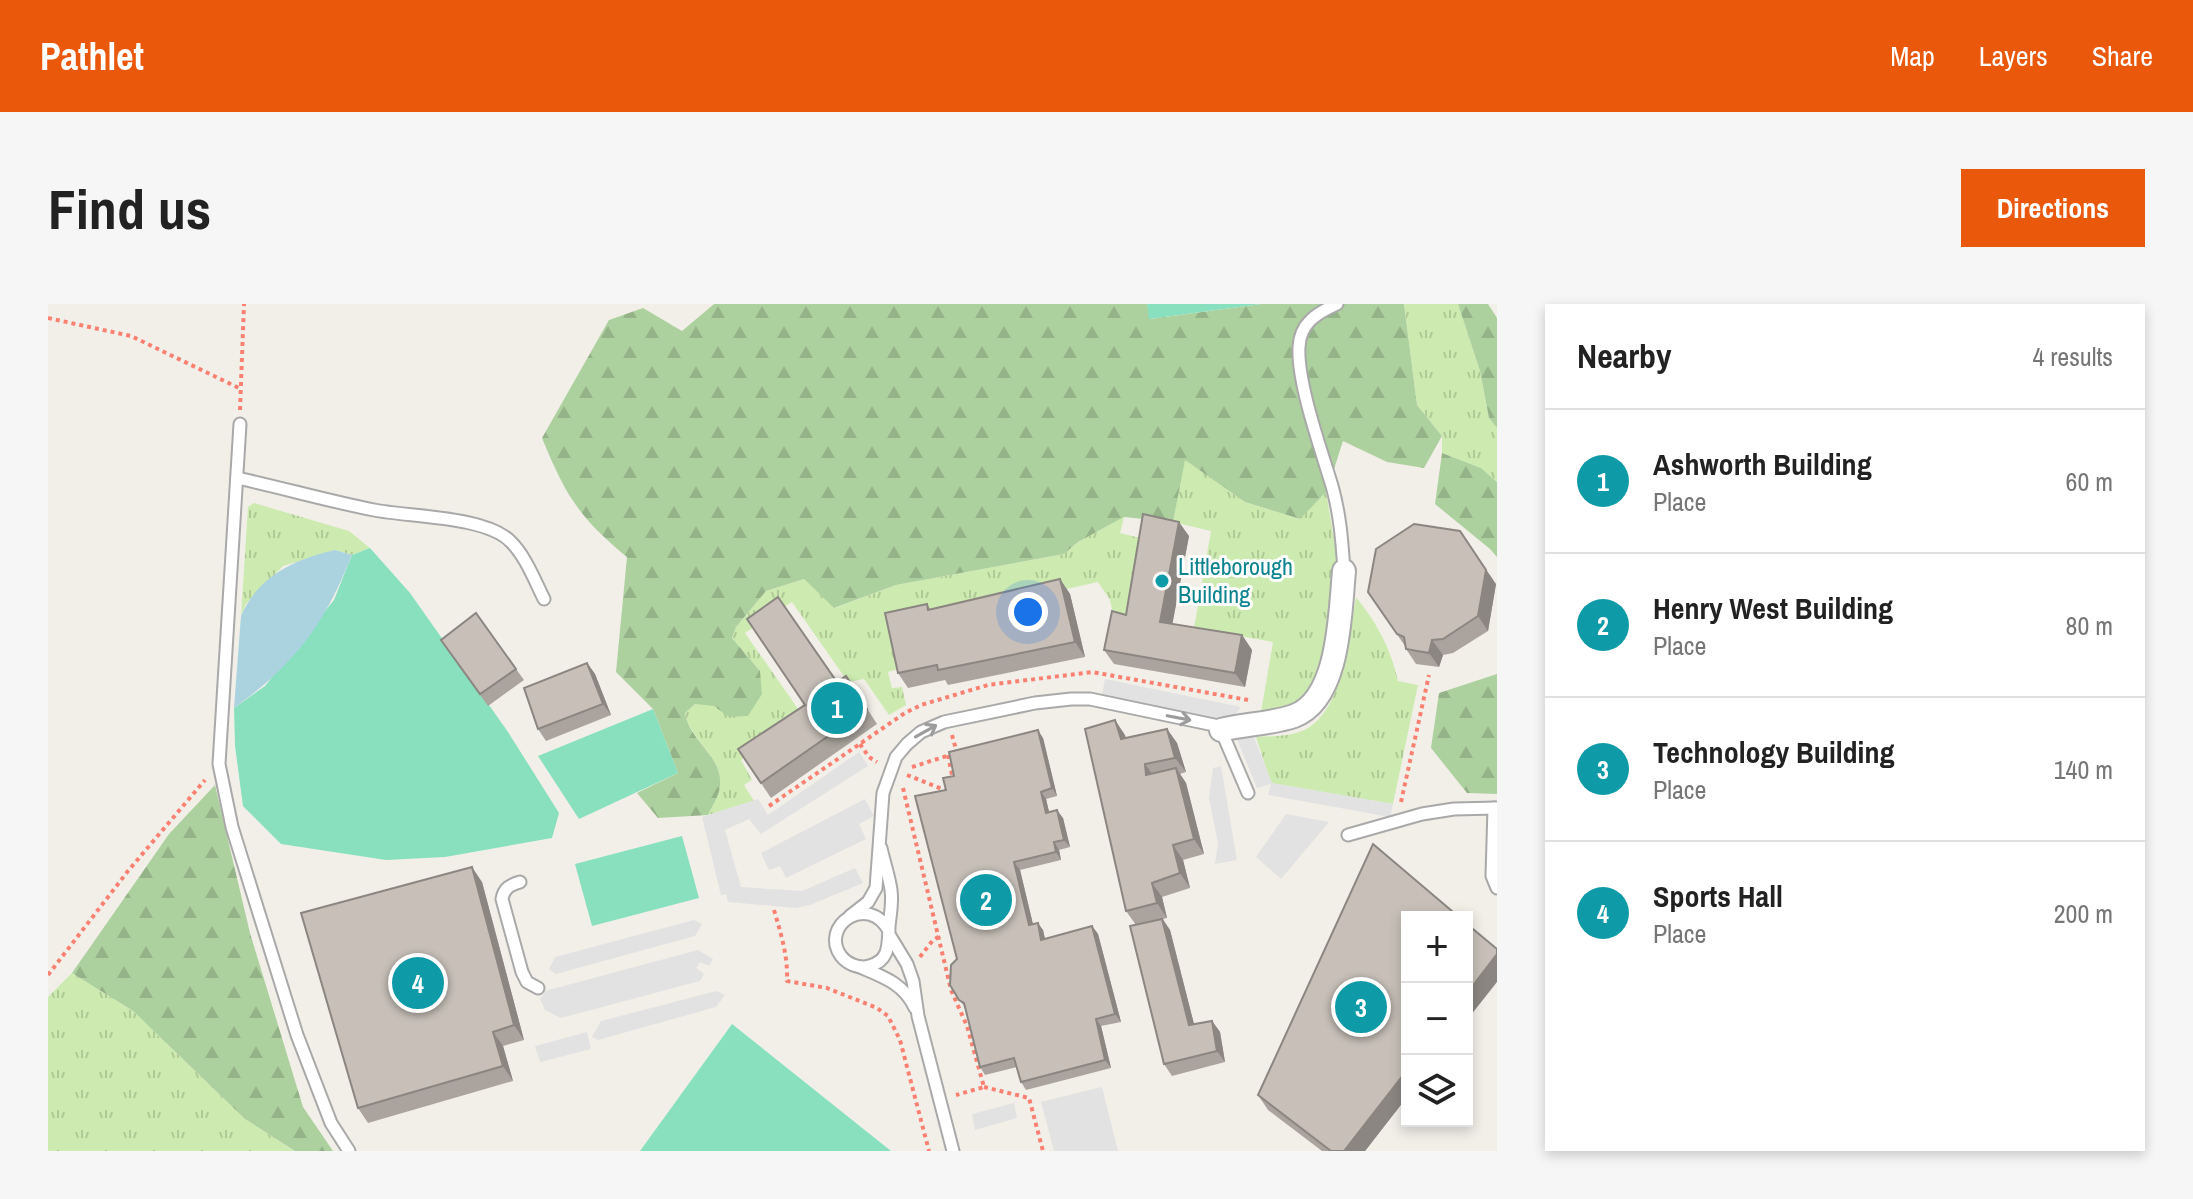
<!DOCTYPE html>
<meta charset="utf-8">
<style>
:root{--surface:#fff;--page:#f6f6f6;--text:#222;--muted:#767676;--line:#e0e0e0;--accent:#ea580c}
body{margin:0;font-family:"Archivo Narrow",sans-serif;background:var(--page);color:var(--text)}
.controls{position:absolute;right:24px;bottom:24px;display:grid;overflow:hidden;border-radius:0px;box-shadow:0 4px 12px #0003}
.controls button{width:72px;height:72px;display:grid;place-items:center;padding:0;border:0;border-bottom:2px solid var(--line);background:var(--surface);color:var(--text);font:40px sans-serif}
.you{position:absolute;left:980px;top:308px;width:28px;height:28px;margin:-20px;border:6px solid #fff;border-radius:50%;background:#1a73e8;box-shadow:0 0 0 12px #1a73e833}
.badge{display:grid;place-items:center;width:52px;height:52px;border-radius:50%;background:var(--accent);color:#fff;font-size:26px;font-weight:700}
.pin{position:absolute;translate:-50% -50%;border:4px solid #fff;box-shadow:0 2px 8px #0006}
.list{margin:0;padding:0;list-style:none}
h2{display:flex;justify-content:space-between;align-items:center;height:104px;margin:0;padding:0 32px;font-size:34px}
h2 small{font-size:26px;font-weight:400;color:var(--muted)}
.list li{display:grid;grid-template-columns:52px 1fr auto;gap:24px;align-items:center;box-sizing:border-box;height:144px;padding:0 32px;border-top:2px solid var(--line)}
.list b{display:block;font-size:30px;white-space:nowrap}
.list p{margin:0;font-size:26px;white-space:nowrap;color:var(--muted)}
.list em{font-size:26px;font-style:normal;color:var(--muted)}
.icon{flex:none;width:44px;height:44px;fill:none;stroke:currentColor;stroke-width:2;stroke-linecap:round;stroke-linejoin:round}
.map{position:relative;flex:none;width:1449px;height:847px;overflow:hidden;border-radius:0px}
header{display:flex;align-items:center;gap:48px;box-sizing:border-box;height:112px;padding:0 40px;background:var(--accent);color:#fff}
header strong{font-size:38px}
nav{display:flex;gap:44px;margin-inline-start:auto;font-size:28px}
.intro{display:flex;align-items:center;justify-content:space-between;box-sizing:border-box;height:192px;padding:0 48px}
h1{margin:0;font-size:56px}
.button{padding:20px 36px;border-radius:0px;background:var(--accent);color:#fff;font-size:28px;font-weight:700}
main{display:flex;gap:48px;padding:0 48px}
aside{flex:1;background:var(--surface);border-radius:0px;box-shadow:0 4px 12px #0003}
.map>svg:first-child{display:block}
</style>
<header>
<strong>Pathlet</strong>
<nav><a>Map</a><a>Layers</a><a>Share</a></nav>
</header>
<div class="intro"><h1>Find us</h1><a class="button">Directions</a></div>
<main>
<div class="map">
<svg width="1449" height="847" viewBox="0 0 1449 847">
<defs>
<pattern id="grass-tufts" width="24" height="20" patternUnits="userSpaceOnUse" patternTransform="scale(2)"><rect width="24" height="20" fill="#cdebb0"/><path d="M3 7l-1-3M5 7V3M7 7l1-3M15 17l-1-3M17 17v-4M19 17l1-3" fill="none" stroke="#b0c997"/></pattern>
<pattern id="forest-firs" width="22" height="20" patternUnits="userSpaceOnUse" patternTransform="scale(2)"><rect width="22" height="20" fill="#add19e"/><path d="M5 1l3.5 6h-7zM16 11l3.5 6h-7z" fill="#95b388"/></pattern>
</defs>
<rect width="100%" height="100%" fill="#f2efe9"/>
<g fill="url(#grass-tufts)">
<path d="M1356,0H1410L1432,67L1441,114L1449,124V178L1433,164L1394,149V132L1369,101Z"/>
<path d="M1136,155L1197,198L1251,215L1278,188L1291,265L1280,359L1258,398L1236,405L1213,408L1225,338L1146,324L1163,227L1125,218Z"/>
<path d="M206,199L301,227L322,244L304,251L287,246L235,262L198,300L193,312L200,203Z"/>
<path d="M1076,213L1072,229L1100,236L1085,316L1066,314L1062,296L1050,278L892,313L850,365L840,368L844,384L854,383L858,401L841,411L816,375L800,378L744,298L697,329L755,412L693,456L704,476L696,481L706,497L660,511C664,502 672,491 672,481C675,452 641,436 637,409L647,400L666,401L682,413L712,367L684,334L688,323L718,287L756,275L787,304L848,281L1016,250L1030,238Z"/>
<path d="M1308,293C1328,318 1343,344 1350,377L1370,381L1345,500L1223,479L1208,433C1224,432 1243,433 1258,425C1296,405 1301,331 1308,293Z"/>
<path d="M24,669L85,707L197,815L247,847H0V693Z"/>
</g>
<g fill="url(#forest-firs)">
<path d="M666,0H1099L1102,15L1213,0H1356L1369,101L1394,132L1376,164L1339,158L1295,137L1279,187L1252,215L1197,198L1137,156L1125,218L1076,213L1030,238L1016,250L848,281L786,304L756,275L718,287L688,323L684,334L712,367L714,390L700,412L681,413L666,402L647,400L637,409C641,437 675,452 672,481C672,491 664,502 660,511L610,514L589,489L630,469L605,405L568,368L579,253C531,214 517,190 494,134L561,16L595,4L634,27Z"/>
<path d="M1410,0H1440L1449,14V124L1441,114L1432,67Z"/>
<path d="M1394,149L1433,164L1449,178V253L1442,245L1387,200Z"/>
<path d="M1449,370V490L1419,489L1383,444L1391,389Z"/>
<path d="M167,481L202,629L255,803L285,847H247L197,815L85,707L24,669L121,530Z"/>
</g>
<g fill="#88e0be">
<path d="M1099,0H1213L1101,15Z"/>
<path d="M322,244L362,289L460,428L511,509L504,534L397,553L338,556L233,540L195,502L187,442L186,404L217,382L286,296L304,251Z"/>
<path d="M605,405L630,469L531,515L490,452Z"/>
<path d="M634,532L651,594L544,622L527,560Z"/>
<path d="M684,720L843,847H592Z"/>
</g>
<g fill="#e2e2e2">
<path d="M1057,375L1193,403L1182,417L1054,391Z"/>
<path d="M1204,428L1224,479L1345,500L1342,513L1220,491L1223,480L1209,484L1189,435Z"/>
<path d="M811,448L820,462L713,530L701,515L677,526L693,583L754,587L807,564L815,579L762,601L748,604L680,598L678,590L673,591L654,513L710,495L720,511Z"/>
<path d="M1173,462L1189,556L1167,560L1170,540L1161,494L1165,464Z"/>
<path d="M817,495L826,512L811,520L818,535L738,574L732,562L721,566L713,549Z"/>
<path d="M1238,510L1281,518L1233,575L1208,553Z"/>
<path d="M646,616L654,620L647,632L508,670L501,665L507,653Z"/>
<path d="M650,646L665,655L661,662L652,658L648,664L656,670L652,677L513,714L497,706L492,695L497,687Z"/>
<path d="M669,687L677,691L668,703L550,736L544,733L553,717Z"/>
<path d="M539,728L543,745L492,758L487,742Z"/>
<path d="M1054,783L1070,847H1006L993,798Z"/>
<path d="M966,799L969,814L927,826L924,810Z"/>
</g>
<path fill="#aad3df" d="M287,246L304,251C276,321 247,360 186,404L193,312C210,272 247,255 287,246Z"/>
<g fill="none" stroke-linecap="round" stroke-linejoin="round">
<defs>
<g id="lane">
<path d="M1289,0C1269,9 1252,19 1251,43C1249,79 1273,145 1284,182C1292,210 1294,237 1296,267"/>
<path d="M192,120L171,460L184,523L249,731L283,819L301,847"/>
<path d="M189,174C235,184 280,197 326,206C361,213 437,212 462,237C477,251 487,277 496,295"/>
<path d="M1446,504L1444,572L1449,584"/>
<path d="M1300,531L1374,510L1406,505L1449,504"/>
<path d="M833,544C836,558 841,572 843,586C845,599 842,611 841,623C840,640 842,657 821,662C811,665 799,660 793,652C771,622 820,588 841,627"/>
<path d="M472,578C462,581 456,584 454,595L474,668L479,678L490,684"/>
<path d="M802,612L820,598L828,584L835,489L848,453L859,440L873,428L896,418L987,399L1023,395H1042L1166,421L1173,426L1200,489"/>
<path d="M842,632L859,660L865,677L870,712L905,847"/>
<path d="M812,663C836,673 856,680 867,704"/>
</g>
<path id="street" d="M1173,426C1196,420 1223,420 1246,412C1292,395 1292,308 1296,267"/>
</defs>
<use href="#lane" stroke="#a9a9a9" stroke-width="15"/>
<use href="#street" stroke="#a9a9a9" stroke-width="26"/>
<g stroke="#fa8072" stroke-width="4" stroke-dasharray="4 4" stroke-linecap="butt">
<path d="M0,14L83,32L193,85"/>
<path d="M192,106L196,0"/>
<path d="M904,431L909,449"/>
<path d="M812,440L821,453L829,458"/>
<path d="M900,451L905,476"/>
<path d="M864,463L905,450"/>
<path d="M859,471L899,487"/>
<path d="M855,484L903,686L919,722L936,783L908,791"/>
<path d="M1353,498L1381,371"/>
<path d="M721,502L857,409L873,401L940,381L1044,368L1200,396"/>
<path d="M726,606C733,630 740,652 739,677L779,684L829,704L840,712L852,736L881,847"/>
<path d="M872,653L885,636L892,632"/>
<path d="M0,671L80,567L157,476"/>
<path d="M936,783L981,794L995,847"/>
</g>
<use href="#lane" stroke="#fff" stroke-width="11"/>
<use href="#street" stroke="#fff" stroke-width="22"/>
</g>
<g fill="#aba49e">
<path d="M1141,232L1124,320L1194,331L1204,346L1197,383L1066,360L1056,346L1078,311Z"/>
<path d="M1012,275L1022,290L1037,353L900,381L897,376L860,384L850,369L879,300L883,306Z"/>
<path d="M1448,280L1440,327L1405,349L1395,351L1391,363L1368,360L1358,345L1357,342L1320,288Z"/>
<path d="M428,309L476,376L440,402L393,336Z"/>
<path d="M539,359L547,370L563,411L498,437L490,425Z"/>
<path d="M798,372L829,420L723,494L690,445Z"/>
<path d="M1067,416L1078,434L1119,425L1129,439L1138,468L1132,470L1138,479L1156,550L1135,556L1142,584L1114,593L1119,614L1115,615L1122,626L1146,720L1164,717L1172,728L1177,758L1124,772L1116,760L1088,621L1078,607Z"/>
<path d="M995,434L1009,492L998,495L1001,508L1015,514L1022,543L1011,546L1013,556L972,566L985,620L995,626L997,635L1044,622L1050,630L1073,718L1053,722L1063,764L978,786L973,778L969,763L937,771L932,763L918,704L911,696L898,486L906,472Z"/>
<path d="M434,578L476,736L455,742L465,777L320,819L310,804Z"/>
<path d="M1210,791L1359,793L1317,847H1274L1220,806Z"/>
</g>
<g fill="#8b8681">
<path d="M1131,218L1141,232L1122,333L1112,318Z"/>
<path d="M1412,227L1448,280L1440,327L1430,312Z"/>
<path d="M1012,275L1022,290L1037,353L1027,338Z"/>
<path d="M1194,331L1204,346L1197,383L1187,369Z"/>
<path d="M1384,336L1395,351L1391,363L1381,349Z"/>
<path d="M539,359L547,370L563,411L555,400Z"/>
<path d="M1067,416L1077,431L1083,450L1073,435Z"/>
<path d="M1119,425L1129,439L1138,468L1127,454Z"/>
<path d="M990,426L995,434L1009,492L1004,484Z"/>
<path d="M1097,460L1107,474L1098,471Z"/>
<path d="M1128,464L1138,479L1156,550L1146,535Z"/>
<path d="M993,488L998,495L1003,516L998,509Z"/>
<path d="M1009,506L1015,514L1022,543L1016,536Z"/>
<path d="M1006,538L1011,546L1013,556L1008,548Z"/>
<path d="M1125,541L1135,556L1142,584L1132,569Z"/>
<path d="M966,558L972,566L987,629L981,621Z"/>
<path d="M424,563L434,578L476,736L466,721Z"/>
<path d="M1104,579L1114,593L1119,614L1109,599Z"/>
<path d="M1114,615L1122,626L1149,732L1141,721Z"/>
<path d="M990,619L995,626L999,644L993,636Z"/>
<path d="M1044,622L1050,630L1073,718L1067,710Z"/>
<path d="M1449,650V678L1419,716V689Z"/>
<path d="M1048,715L1053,722L1063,764L1057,756Z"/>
<path d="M1164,717L1172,728L1177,758L1169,747Z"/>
<path d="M445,728L455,742L465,777L455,762Z"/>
<path d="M1359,766V793L1317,847H1296Z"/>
</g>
<g fill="#c7bfb8" stroke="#8b8681" stroke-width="2">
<path d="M1095,210L1131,218L1112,318L1194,331L1187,369L1056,346L1064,307L1078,311Z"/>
<path d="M1366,220L1412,227L1438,266L1430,312L1395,335L1384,336L1381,349L1358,345L1356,333L1349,330L1320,288L1328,245Z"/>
<path d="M1012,275L1027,338L890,366L889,361L850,369L837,309L879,300L880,306Z"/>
<path d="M730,293L789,378L798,372L819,405L713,479L690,445L757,401L699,315Z"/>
<path d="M428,309L468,365L432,390L393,336Z"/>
<path d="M539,359L555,400L490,425L476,384Z"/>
<path d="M1067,416L1073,435L1119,425L1127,454L1097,460L1098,471L1128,464L1146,535L1125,541L1132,569L1104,579L1109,599L1078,607L1037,425Z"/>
<path d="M990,426L1004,484L993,488L998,509L1009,506L1016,536L1006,538L1008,548L966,558L981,621L990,619L993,636L1044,622L1067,710L1048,715L1057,756L973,778L966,754L932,763L916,699L911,696L902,681L903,661L909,655L867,492L898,486L895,474L906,472L901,448Z"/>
<path d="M1325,540L1411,613H1359V766L1296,847H1283L1210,791Z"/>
<path d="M424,563L466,721L445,728L455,762L310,804L253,609Z"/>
<path d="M1114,615L1141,721L1164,717L1169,747L1116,760L1082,622Z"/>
<path d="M1419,620L1449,645V650L1419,689Z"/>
</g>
<defs><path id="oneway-shaft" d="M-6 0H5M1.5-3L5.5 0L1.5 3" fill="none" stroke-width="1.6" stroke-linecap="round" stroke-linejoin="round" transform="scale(2)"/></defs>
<g stroke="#9c9c9c">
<use href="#oneway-shaft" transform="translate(1131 414) rotate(11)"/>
<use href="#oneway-shaft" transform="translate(878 427) rotate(-29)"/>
</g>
<circle fill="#0f9aa8" stroke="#fff" stroke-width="3" cx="1114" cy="277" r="8"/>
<g text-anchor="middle" stroke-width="6" stroke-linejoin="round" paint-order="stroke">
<g font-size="24" fill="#0d838f" stroke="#fff" text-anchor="start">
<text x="1130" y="271">Littleborough<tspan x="1130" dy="28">Building</tspan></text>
</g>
</g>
</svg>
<div class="controls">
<button>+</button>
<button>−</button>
<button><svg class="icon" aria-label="layers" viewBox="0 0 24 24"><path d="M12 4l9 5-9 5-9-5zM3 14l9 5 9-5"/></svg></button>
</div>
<div class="you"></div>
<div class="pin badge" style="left:789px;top:404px;background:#0f9aa8">1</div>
<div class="pin badge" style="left:938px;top:596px;background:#0f9aa8">2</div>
<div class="pin badge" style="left:1313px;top:703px;background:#0f9aa8">3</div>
<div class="pin badge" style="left:370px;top:679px;background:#0f9aa8">4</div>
</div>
<aside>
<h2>Nearby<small>4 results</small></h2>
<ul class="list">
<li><span class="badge" style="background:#0f9aa8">1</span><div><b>Ashworth Building</b><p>Place</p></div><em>60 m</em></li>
<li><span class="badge" style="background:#0f9aa8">2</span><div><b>Henry West Building</b><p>Place</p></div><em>80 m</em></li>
<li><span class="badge" style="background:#0f9aa8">3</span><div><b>Technology Building</b><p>Place</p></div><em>140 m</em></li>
<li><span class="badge" style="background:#0f9aa8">4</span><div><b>Sports Hall</b><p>Place</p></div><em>200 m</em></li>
</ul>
</aside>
</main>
